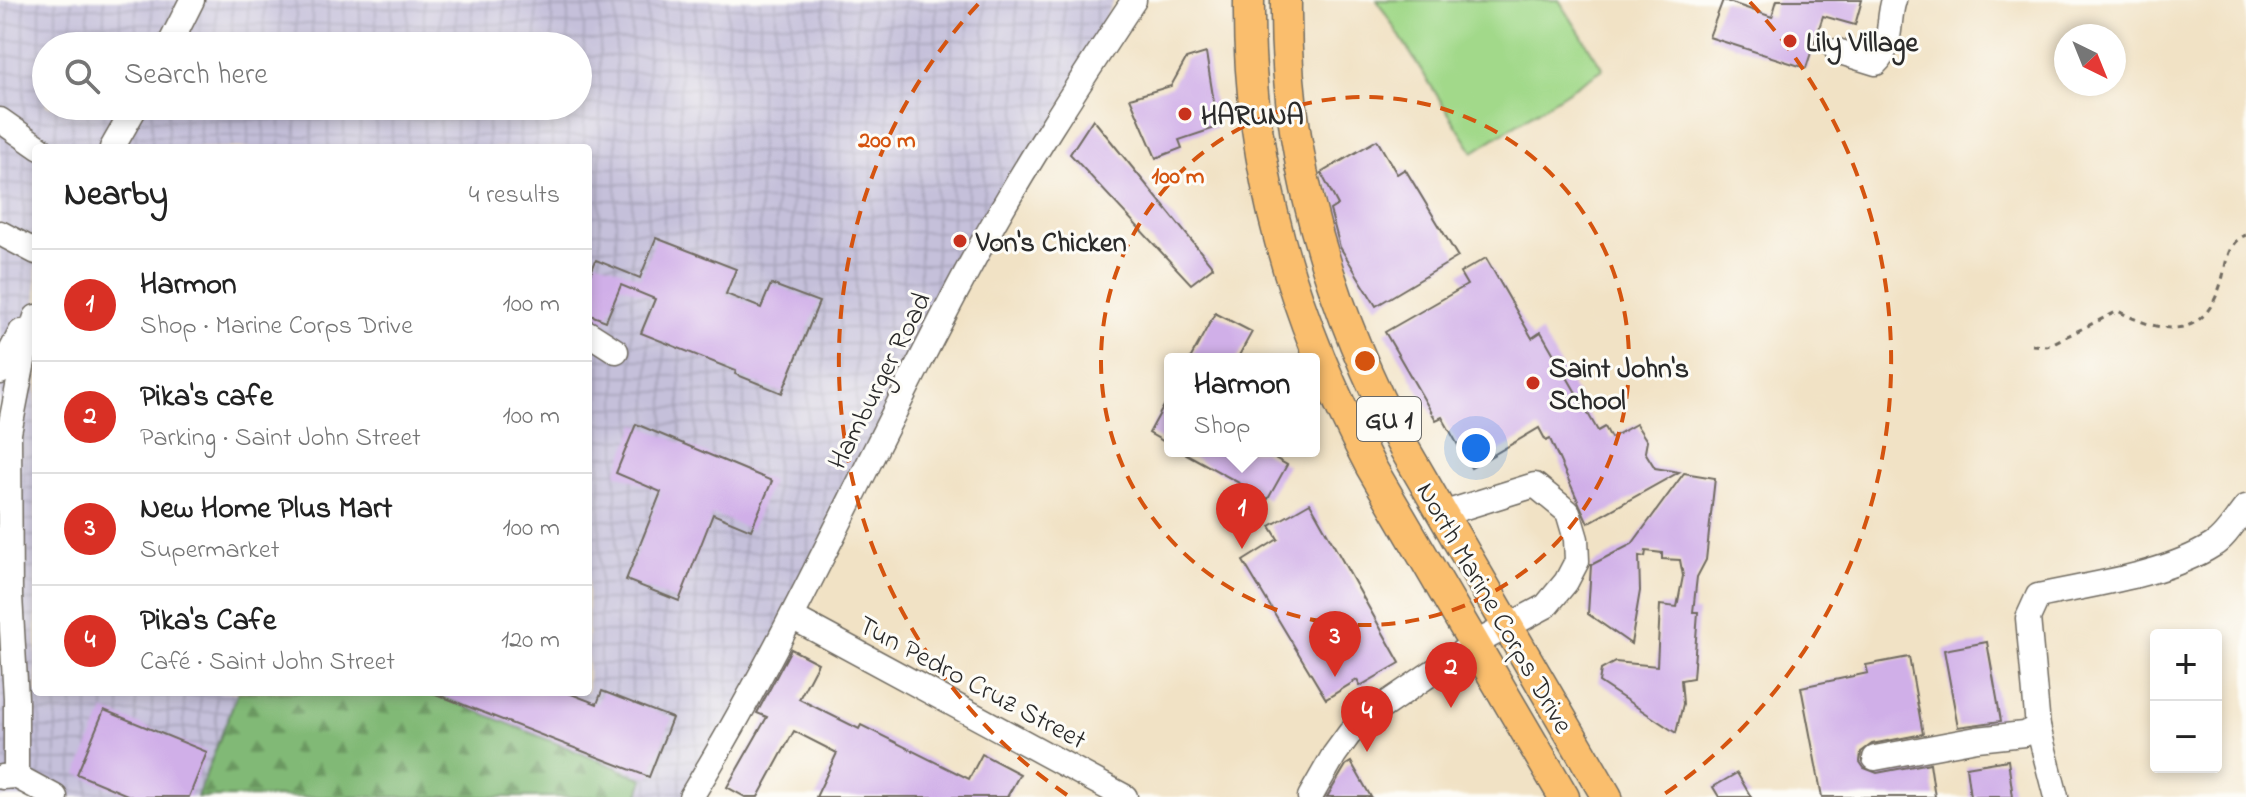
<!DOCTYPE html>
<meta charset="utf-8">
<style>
:root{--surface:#fff;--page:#f2f2f2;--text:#222;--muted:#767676;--line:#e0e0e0;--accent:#d93025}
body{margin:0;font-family:"Indie Flower",sans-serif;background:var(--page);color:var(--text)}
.controls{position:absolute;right:24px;bottom:24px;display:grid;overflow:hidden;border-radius:8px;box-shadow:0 4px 12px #0003}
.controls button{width:72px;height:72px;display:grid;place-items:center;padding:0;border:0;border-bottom:2px solid var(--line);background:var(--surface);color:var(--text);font:40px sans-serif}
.compass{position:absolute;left:2054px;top:24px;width:72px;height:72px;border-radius:50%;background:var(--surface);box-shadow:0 4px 12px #0003;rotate:137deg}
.you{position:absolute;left:1476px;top:448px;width:28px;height:28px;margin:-20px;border:6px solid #fff;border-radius:50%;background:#1a73e8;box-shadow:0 0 0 12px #1a73e833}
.badge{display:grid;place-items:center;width:52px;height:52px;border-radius:50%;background:var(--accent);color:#fff;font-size:26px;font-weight:700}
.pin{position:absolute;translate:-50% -66px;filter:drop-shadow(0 2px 4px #0008)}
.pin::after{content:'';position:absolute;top:42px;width:28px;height:24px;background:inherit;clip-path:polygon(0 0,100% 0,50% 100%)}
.popup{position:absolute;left:1164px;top:353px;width:156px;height:104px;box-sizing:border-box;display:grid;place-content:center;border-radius:8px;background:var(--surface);filter:drop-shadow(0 2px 6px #0005);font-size:26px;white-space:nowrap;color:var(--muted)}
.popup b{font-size:30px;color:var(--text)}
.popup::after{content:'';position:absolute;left:50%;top:100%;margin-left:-16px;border:16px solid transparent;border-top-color:var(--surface)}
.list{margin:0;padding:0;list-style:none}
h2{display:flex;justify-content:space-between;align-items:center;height:104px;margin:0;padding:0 32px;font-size:34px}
h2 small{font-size:26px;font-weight:400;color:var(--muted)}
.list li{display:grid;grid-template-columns:52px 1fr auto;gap:24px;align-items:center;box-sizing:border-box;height:112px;padding:0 32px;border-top:2px solid var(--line)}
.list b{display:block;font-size:30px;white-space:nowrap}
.list p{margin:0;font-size:26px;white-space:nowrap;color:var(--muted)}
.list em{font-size:26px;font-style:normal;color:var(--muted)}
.icon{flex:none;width:44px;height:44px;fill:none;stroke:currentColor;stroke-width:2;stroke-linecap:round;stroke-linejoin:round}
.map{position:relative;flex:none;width:2246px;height:797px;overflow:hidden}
.search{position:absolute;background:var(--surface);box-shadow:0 4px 12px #0003;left:32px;top:32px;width:560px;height:88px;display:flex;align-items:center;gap:20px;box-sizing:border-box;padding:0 28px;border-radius:44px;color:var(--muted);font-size:30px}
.panel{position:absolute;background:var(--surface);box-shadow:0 4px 12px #0003;left:32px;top:144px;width:560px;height:552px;border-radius:8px}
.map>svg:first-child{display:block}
</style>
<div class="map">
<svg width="2246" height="797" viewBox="0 0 2246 797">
<defs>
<pattern id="industrial-grid" width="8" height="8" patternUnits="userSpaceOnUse" patternTransform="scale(2)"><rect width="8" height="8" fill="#c5c0da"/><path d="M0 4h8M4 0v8" fill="none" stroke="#a9a5bb"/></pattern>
<pattern id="forest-firs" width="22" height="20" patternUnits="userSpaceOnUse" patternTransform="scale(2)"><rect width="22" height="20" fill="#81b976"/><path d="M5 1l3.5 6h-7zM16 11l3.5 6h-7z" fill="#6a9761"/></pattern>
</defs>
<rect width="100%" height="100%" fill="#fdfcf7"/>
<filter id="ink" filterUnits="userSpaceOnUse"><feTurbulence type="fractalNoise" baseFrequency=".0125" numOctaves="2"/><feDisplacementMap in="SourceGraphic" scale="16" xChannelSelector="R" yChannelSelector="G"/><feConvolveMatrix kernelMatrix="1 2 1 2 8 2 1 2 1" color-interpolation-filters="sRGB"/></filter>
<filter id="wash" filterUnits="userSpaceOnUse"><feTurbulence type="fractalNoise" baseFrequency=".006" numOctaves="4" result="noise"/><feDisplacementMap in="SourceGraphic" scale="32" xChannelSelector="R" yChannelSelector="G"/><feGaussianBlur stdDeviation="1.8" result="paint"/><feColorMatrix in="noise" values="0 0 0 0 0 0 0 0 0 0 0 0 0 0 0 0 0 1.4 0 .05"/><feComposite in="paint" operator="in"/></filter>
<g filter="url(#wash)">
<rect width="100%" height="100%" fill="#f1e2c5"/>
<path fill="url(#industrial-grid)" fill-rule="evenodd" d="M0,0H1114L1052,125L692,797H0ZM46,46H578V106H46ZM36,148H588V692H36Z"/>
<path fill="url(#forest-firs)" stroke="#567250" stroke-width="2" d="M238,692H431L644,779L638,797H197Z"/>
<path fill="#a2d98a" stroke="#66825a" stroke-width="2" d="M1377,0H1559L1603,69L1473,152Z"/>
<g id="blocks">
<g fill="#d0afe8">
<path d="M1723,0L1772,17L1777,0H1862L1855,25L1823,16L1806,68L1709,37Z"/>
<path d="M1206,53L1218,127L1179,140L1182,148L1156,158L1130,98L1171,86L1186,59Z"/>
<path d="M1093,119L1213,267L1191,284L1070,154Z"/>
<path d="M1377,140L1397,174L1405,169L1458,257L1376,306L1340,247L1330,210L1338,205L1321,173Z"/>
<path d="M656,238L736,269L726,294L761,308L771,284L819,302L782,393L735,374L736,371L641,333L655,299L621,285L606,321L588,314V280L596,260L640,278Z"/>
<path d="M1486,258L1532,338L1541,332L1598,431L1605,427L1611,438L1636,424L1647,441L1645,452L1655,468L1679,472L1588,523L1550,439L1546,441L1539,428L1471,468L1442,417L1436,420L1385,332L1467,285L1460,273Z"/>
<path d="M1215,313L1252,332L1237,359H1190Z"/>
<path d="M1170,395V445L1149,433Z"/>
<path d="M636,424L772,481L751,530L713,514L679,601L626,580L661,492L616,473Z"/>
<path d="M1181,451H1262L1287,465L1268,499Z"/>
<path d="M1684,473L1715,478L1706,560L1697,577L1693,612H1698L1693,678L1681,680L1683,704L1676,733L1599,682L1601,670L1615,662L1657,666L1660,605L1677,607L1683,576L1680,560L1662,559V553L1646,551L1645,557L1639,556L1640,591L1631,644L1588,614L1591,565L1632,544Z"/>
<path d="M1310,503L1400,663L1360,686L1357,680L1326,699L1243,561L1278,539L1270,526Z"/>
<path d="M1987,642L2001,721L1958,727L1944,650Z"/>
<path d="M791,649L818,663L799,699L859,729L861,725L969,779L982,754L1020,774L1007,797H816L837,753L794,731L758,797H745L727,787L767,717L757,713Z"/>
<path d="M1909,657L1923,734L1872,744L1861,752L1860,762L1864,768L1877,773L1930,763L1935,797H1822L1801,687L1868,673L1866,665Z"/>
<path d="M602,691L672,718L649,777L433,693L566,692L597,704Z"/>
<path d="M104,710L207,752L189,797H132L77,774Z"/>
<path d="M2008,760L2013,797H1970L1966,767Z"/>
<path d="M1351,762L1371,797H1327L1346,765Z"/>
<path d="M1737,773L1751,797H1719L1713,787Z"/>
</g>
</g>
</g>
<g filter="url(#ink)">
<use href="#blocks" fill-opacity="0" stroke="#706b61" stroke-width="2"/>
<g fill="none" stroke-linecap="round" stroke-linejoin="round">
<defs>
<g id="minor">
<path d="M169,46L192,0"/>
<path d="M1837,51L1876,63C1893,47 1887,20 1894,0"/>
<path d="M0,120L40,148"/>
<path d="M112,148L136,106"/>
<path d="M0,233L36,252"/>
<path d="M588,333L616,351"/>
<path d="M0,372L21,332"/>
<path d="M792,617L1125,797"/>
<path d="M2038,727L2056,797"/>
<path d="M1875,758L1977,739L2024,734L2038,727L2028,618L2038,596C2092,584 2166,575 2213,545C2226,537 2236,519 2246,507"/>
<path d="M16,776V698L10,596L9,433L25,351L36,317"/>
<path d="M2,777L16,776L55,797"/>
<path d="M691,797C796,625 876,439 972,262C1021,172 1077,86 1134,0"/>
<path d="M1310,797L1334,755L1350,733L1367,717L1474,644L1546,606L1566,582L1577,561L1576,539L1568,512L1535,485L1442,514"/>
</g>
<g id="major">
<path d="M1249,0C1247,167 1293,320 1371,467L1564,797"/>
<path d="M1286,0C1284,158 1330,309 1404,448L1607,797"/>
</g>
</defs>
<use href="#minor" stroke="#706b61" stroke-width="27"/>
<use href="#major" stroke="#706b61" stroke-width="33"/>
<path stroke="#706b61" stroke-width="3" stroke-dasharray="6 6" stroke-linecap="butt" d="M2032,345L2047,346L2118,311C2168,337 2207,339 2223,276C2227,259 2228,242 2246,235"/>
<use href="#minor" stroke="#fff" stroke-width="24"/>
<use href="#major" stroke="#fabe6d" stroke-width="30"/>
</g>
</g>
<g fill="none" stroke="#d5540f" stroke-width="4" stroke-dasharray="14 10">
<circle cx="1365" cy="361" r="264"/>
<path d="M1067 795A527 527 0 0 1 980 2M1750 2A527 527 0 0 1 1663 795"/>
</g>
<g fill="#c8321e" stroke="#fdfcf7" stroke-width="3">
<circle cx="1790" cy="41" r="8"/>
<circle cx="1185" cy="114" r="8"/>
<circle cx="960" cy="241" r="8"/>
<circle cx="1533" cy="383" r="8"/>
</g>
<g text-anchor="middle" stroke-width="6" stroke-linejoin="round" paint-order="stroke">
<rect fill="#fdfcf7" stroke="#6a6a68" stroke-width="2" x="1357" y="397" width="64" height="44" rx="6"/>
<g font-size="26" font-weight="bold" fill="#2b2b2b">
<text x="1389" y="428">GU 1</text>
</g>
<g font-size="28" font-weight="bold" fill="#2b2b2b" stroke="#fdfcf7" text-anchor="start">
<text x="1806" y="51">Lily Village</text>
<text x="1201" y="124">HARUNA</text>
<text x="976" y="251">Von's Chicken</text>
<text x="1549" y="377">Saint John's<tspan x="1549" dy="32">School</tspan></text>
</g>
<g font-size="28" fill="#2b2b2b" stroke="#fdfcf7">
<text transform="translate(878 380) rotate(-63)" y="10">Hamburger Road</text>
<text transform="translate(1496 607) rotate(60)" y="10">North Marine Corps Drive</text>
<text transform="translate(973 681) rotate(28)" y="10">Tun Pedro Cruz Street</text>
</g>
</g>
<circle cx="1365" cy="361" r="12" fill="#d5540f" stroke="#fdfcf7" stroke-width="4"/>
<g font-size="24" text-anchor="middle" font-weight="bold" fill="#d5540f" stroke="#fdfcf7" stroke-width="6" stroke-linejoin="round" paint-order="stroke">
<text x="887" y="147">200 m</text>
<text x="1178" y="183">100 m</text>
</g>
</svg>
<div class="controls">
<button>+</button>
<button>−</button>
</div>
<svg class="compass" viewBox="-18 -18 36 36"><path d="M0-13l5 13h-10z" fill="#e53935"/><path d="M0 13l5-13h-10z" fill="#767676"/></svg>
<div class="you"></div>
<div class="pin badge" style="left:1242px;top:549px">1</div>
<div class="popup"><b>Harmon</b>Shop</div>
<div class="pin badge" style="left:1451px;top:708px">2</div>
<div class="pin badge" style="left:1335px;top:677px">3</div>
<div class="pin badge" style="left:1367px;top:752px">4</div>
<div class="search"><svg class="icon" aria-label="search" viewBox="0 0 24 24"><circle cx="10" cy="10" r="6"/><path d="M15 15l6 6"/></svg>Search here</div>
<section class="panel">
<h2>Nearby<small>4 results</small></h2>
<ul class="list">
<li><span class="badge">1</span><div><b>Harmon</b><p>Shop · Marine Corps Drive</p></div><em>100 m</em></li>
<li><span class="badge">2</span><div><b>Pika's cafe</b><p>Parking · Saint John Street</p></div><em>100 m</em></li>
<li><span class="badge">3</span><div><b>New Home Plus Mart</b><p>Supermarket</p></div><em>100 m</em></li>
<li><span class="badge">4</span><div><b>Pika's Cafe</b><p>Café · Saint John Street</p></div><em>120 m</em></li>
</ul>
</section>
</div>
